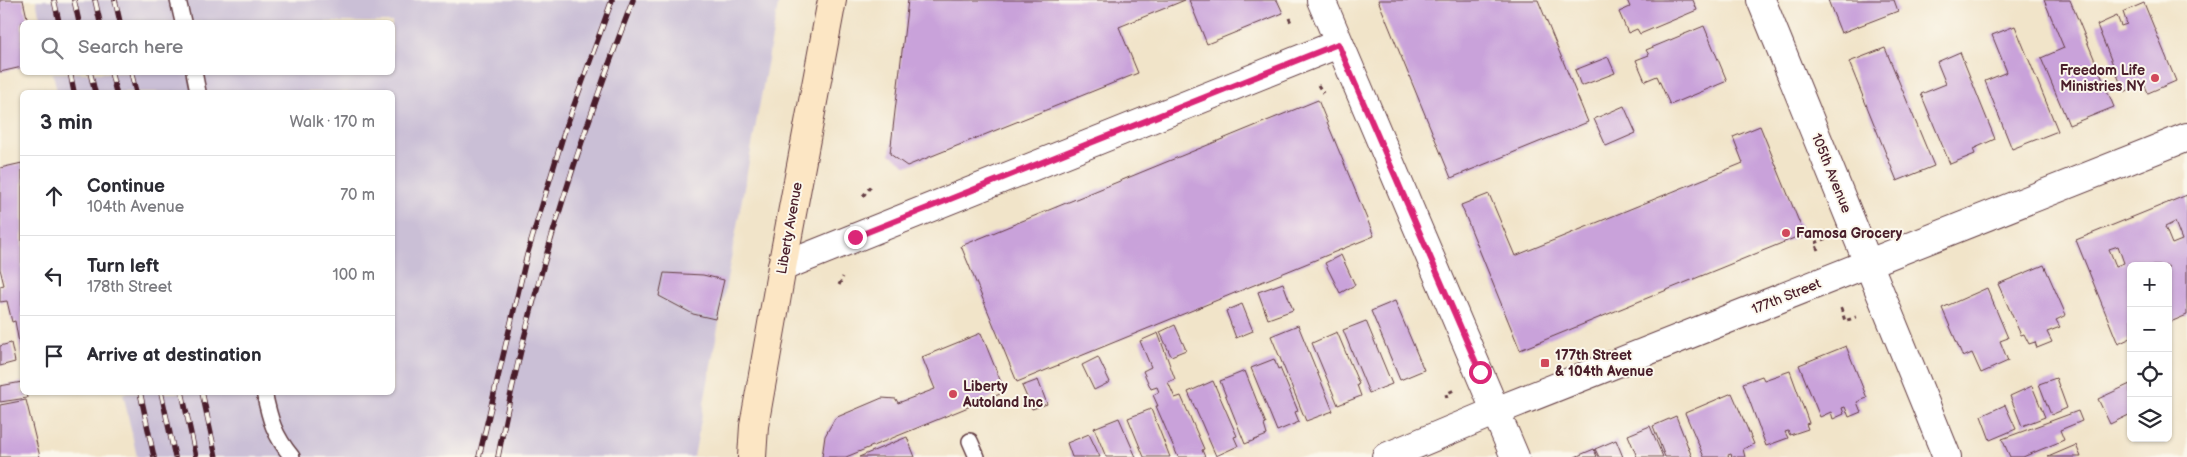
<!DOCTYPE html>
<meta charset="utf-8">
<style>
:root{--surface:#fff;--page:#f2f2f3;--text:#2b2b33;--muted:#7c7c81;--line:#e1e1e2}
body{margin:0;font-family:"Balsamiq Sans",sans-serif;background:var(--page);color:var(--text)}
.controls{position:absolute;right:15px;bottom:15px;display:grid;overflow:hidden;border-radius:8px;box-shadow:0 1px 4px #0004}
.controls button{width:45px;height:45px;display:grid;place-items:center;padding:0;border:0;border-bottom:1px solid var(--line);background:var(--surface);color:var(--text);font:25px sans-serif}
.stop{position:absolute;width:15px;height:15px;margin:-11px;border:4px solid #db2777;border-radius:50%;background:#fff}
.stop.end{background:#db2777;border-color:#fff;box-shadow:0 1px 5px #0008}
.list{margin:0;padding:0;list-style:none}
h2{display:flex;justify-content:space-between;align-items:center;height:65px;margin:0;padding:0 20px;font-size:21px}
h2 small{font-size:16px;font-weight:400;color:var(--muted)}
.list li{display:grid;grid-template-columns:32px 1fr auto;gap:15px;align-items:center;box-sizing:border-box;height:80px;padding:0 20px;border-top:1px solid var(--line)}
.list b{display:block;font-size:19px;white-space:nowrap}
.list p{margin:0;font-size:16px;white-space:nowrap;color:var(--muted)}
.list em{font-size:16px;font-style:normal;color:var(--muted)}
.icon{flex:none;width:28px;height:28px;fill:none;stroke:currentColor;stroke-width:2;stroke-linecap:round;stroke-linejoin:round}
.map{position:relative;flex:none;width:2187px;height:457px;overflow:hidden}
.search{position:absolute;background:var(--surface);box-shadow:0 1px 4px #0004;left:20px;top:20px;width:375px;height:55px;display:flex;align-items:center;gap:12px;box-sizing:border-box;padding:0 18px;border-radius:8px;color:var(--muted);font-size:19px}
.panel{position:absolute;background:var(--surface);box-shadow:0 1px 4px #0004;left:20px;top:90px;width:375px;height:305px;border-radius:8px}
.map>svg:first-child{display:block}
</style>
<div class="map">
<svg width="2187" height="457" viewBox="0 0 2187 457">
<rect width="100%" height="100%" fill="#fbf7ec"/>
<filter id="ink" filterUnits="userSpaceOnUse"><feTurbulence type="fractalNoise" baseFrequency=".02" numOctaves="2"/><feDisplacementMap in="SourceGraphic" scale="10" xChannelSelector="R" yChannelSelector="G"/><feConvolveMatrix kernelMatrix="1 2 1 2 8 2 1 2 1" color-interpolation-filters="sRGB"/></filter>
<filter id="wash" filterUnits="userSpaceOnUse"><feTurbulence type="fractalNoise" baseFrequency=".0096" numOctaves="4" result="noise"/><feDisplacementMap in="SourceGraphic" scale="20" xChannelSelector="R" yChannelSelector="G"/><feGaussianBlur stdDeviation="1.12" result="paint"/><feColorMatrix in="noise" values="0 0 0 0 0 0 0 0 0 0 0 0 0 0 0 0 0 1.4 0 .05"/><feComposite in="paint" operator="in"/></filter>
<g filter="url(#wash)">
<rect width="100%" height="100%" fill="#f1e4c9"/>
<path fill="#cabfd6" d="M36,0H779L694,457H137L123,393L392,392V92H57L53,73L392,72V22H41Z"/>
<g id="blocks">
<g fill="#c9a2da" fill-rule="evenodd">
<path d="M0,0H23L28,22H22V67L0,72Z"/>
<path d="M908,0H1185L1119,27L1138,73L907,166L890,154Z"/>
<path d="M1189,0H1277L1283,13L1207,44Z"/>
<path d="M1378,0H1538L1588,122L1451,178Z"/>
<path d="M1627,0H1693L1697,10L1640,34L1637,29L1628,33L1619,12L1630,7Z"/>
<path d="M1828,0H1894L1898,11L1841,33Z"/>
<path d="M2044,0H2070L2114,107L2069,125L2041,58L2064,48Z"/>
<path d="M2144,3L2176,81L2148,93L2144,83L2124,92L2097,25L2117,16L2121,26L2127,24L2123,12Z"/>
<path d="M1704,26L1727,81L1670,105L1657,76L1645,81L1636,60L1649,55L1646,50Z"/>
<path d="M2015,26L2058,131L2012,149L1985,81L2007,72L1992,35Z"/>
<path d="M1885,48L1934,166L1897,181L1849,62Z"/>
<path d="M1960,52L1995,139L1973,149L1975,154L1950,164L1921,94L1946,84L1937,62Z"/>
<path d="M1608,57L1615,73L1581,86L1575,70Z"/>
<path d="M1318,100L1374,236L1017,382L961,246Z"/>
<path d="M1624,106L1636,133L1606,146L1594,119Z"/>
<path d="M1760,126L1804,234L1520,350L1461,205L1489,194L1515,256L1743,163L1733,137Z"/>
<path d="M22,163V360L15,321L12,322L7,301L0,302V286L4,285L0,269V168Z"/>
<path d="M2187,195V315L2168,323V266H2131V338L2118,344L2076,240ZM2175,222L2182,240L2172,244L2165,227ZM2118,246L2124,263L2116,266L2109,249Z"/>
<path d="M1341,255L1355,285L1340,293L1325,263Z"/>
<path d="M2044,265L2066,315L2056,320L2060,327L2047,332L2052,342L2037,348L2035,342L2029,344L2024,334L2021,335L1998,284Z"/>
<path d="M664,273L703,275L724,280L715,319L693,314L659,296Z"/>
<path d="M1283,283L1293,310L1268,319L1258,292Z"/>
<path d="M1987,288L2008,338L2000,341L2008,361L1981,373L1972,353L1963,357L1942,308Z"/>
<path d="M1395,301L1424,370L1400,380L1371,311Z"/>
<path d="M1242,304L1253,331L1236,338L1226,311Z"/>
<path d="M1366,321L1392,384L1369,393L1343,330Z"/>
<path d="M1175,325L1186,350L1171,356L1160,332Z"/>
<path d="M1298,325L1333,411L1306,421L1271,336Z"/>
<path d="M1337,332L1359,384L1357,385L1361,396L1338,405L1312,343Z"/>
<path d="M981,333L1005,392L846,457H822L825,436L835,418L882,398L896,399L898,403L935,389L922,357Z"/>
<path d="M1158,333L1175,379L1168,382L1175,398L1181,396L1204,449L1202,450L1205,457H1178L1156,406H1158L1153,395L1159,392L1157,387L1151,389L1143,371L1151,367L1140,341Z"/>
<path d="M11,343L15,362L0,366V346Z"/>
<path d="M1846,346L1867,398L1857,402L1861,412L1849,417L1845,407L1842,408L1844,414L1833,419L1831,412L1820,417L1799,365Z"/>
<path d="M1098,357L1110,382L1094,390L1082,365Z"/>
<path d="M1274,359L1278,369L1280,368L1298,411L1295,412L1299,422L1277,431L1251,368Z"/>
<path d="M1245,371L1266,424L1264,425L1267,435L1245,444L1220,381Z"/>
<path d="M1790,371L1809,423L1806,424L1808,429L1790,435L1788,431L1785,432L1788,438L1766,446L1743,383L1762,376L1764,380Z"/>
<path d="M2056,378L2067,408L2051,415L2039,384Z"/>
<path d="M1038,380L1047,404L1032,409L1022,386Z"/>
<path d="M1213,381L1237,436L1234,437L1238,446L1216,456L1188,392Z"/>
<path d="M22,382V392H26L27,398L0,402V386Z"/>
<path d="M2130,384L2131,414L2110,424L2098,399Z"/>
<path d="M2032,386L2045,417L2022,426L2010,396Z"/>
<path d="M1732,393L1754,444L1743,449L1745,457H1732L1731,454L1728,455L1729,457H1704L1685,413Z"/>
<path d="M26,400L40,457H0V405Z"/>
<path d="M2005,405L2016,429L1990,440L1981,416Z"/>
<path d="M1151,409L1170,457H1144L1128,418Z"/>
<path d="M2078,411L2082,421L2060,430L2064,440L2023,457H2010L2002,439Z"/>
<path d="M1676,416L1692,457H1665L1653,426Z"/>
<path d="M1119,418L1136,457H1106L1094,428Z"/>
<path d="M1650,426L1663,457H1637L1628,435Z"/>
<path d="M1089,434L1100,457H1072L1067,443Z"/>
<path d="M907,437L915,457H859Z"/>
<path d="M1616,440L1623,457H1599L1595,449Z"/>
<path d="M2076,445L2081,457H2048Z"/>
<path d="M1594,449L1597,457H1575Z"/>
</g>
</g>
</g>
<g filter="url(#ink)">
<use href="#blocks" fill-opacity="0" stroke="#633d43" stroke-width="1"/>
<g fill="none" stroke-linecap="round" stroke-linejoin="round">
<defs>
<g id="lane">
<path d="M178,0L183,22"/>
<path d="M194,72L198,92"/>
<path d="M264,392C270,420 274,435 292,457"/>
<path d="M970,441L977,457"/>
</g>
<g id="street">
<path d="M1321,0L1515,457"/>
<path d="M1761,0L1947,457"/>
<path d="M782,267L1338,44"/>
<path d="M1386,457L1496,411L2187,137"/>
</g>
<path id="secondary" d="M752,457L754,426L782,267L832,0"/>
</defs>
<use href="#lane" stroke="#633d43" stroke-width="18"/>
<use href="#street" stroke="#633d43" stroke-width="30"/>
<use href="#secondary" stroke="#633d43" stroke-width="30"/>
<g stroke="#633d43" stroke-width="3" stroke-dasharray="4 4" stroke-linecap="butt">
<path d="M1289,18L1292,25"/>
<path d="M1318,85L1323,93"/>
<path d="M863,196L872,185"/>
<path d="M1818,250L1815,243L1825,239"/>
<path d="M839,285L843,277"/>
<path d="M1841,308L1845,321L1856,317"/>
<path d="M1447,398L1446,394L1454,390"/>
</g>
<use href="#lane" stroke="#fff" stroke-width="15"/>
<use href="#street" stroke="#fff" stroke-width="28"/>
<use href="#secondary" stroke="#fce6c4" stroke-width="28"/>
<defs>
<g id="rail">
<path d="M54,0L59,22"/>
<path d="M74,0L79,22"/>
<path d="M95,0L100,22"/>
<path d="M115,0L120,22"/>
<path d="M70,72L74,92"/>
<path d="M90,72L95,92"/>
<path d="M111,72L116,92"/>
<path d="M131,72L136,92"/>
<path d="M140,392L154,457"/>
<path d="M161,392L175,457"/>
<path d="M182,392L196,457"/>
<path d="M202,392L216,457"/>
<path d="M479,457L527,255L564,133L612,0"/>
<path d="M498,457C527,301 576,148 633,0"/>
</g>
</defs>
<use href="#rail" stroke="#4a1f2b" stroke-width="5.5"/>
<use href="#rail" stroke="#fbf7ec" stroke-width="4" stroke-dasharray="11" stroke-linecap="butt"/>
</g>
</g>
<g fill="none" stroke-linecap="round" stroke-linejoin="round" filter="url(#ink)">
<path stroke="#db2777" stroke-width="6" d="M855,237L1338,44L1480,372"/>
</g>
<g fill="#d1495b" stroke="#fbf7ec" stroke-width="2">
<circle cx="2155" cy="78" r="5"/>
<circle cx="1786" cy="233" r="5"/>
<rect x="1540" y="358" width="10" height="10" rx="2.5"/>
<circle cx="953" cy="394" r="5"/>
</g>
<g text-anchor="middle" stroke-width="4" stroke-linejoin="round" paint-order="stroke">
<g font-size="14" font-weight="bold" fill="#4a1f2b" stroke="#fbf7ec" text-anchor="start">
<text x="2145" y="75" text-anchor="end">Freedom Life<tspan x="2145" dy="16">Ministries NY</tspan></text>
<text x="1796" y="238">Famosa Grocery</text>
<text x="1555" y="360">177th Street<tspan x="1555" dy="16">&amp; 104th Avenue</tspan></text>
<text x="963" y="391">Liberty<tspan x="963" dy="16">Autoland Inc</tspan></text>
</g>
<g font-size="14" fill="#4a1f2b" stroke="#fbf7ec">
<text transform="translate(1832 173) rotate(68)" y="5">105th Avenue</text>
<text transform="translate(789 228) rotate(-80)" y="5">Liberty Avenue</text>
<text transform="translate(1786 296) rotate(-22)" y="5">177th Street</text>
</g>
</g>
</svg>
<div class="controls">
<button>+</button>
<button>−</button>
<button><svg class="icon" aria-label="locate" viewBox="0 0 24 24"><circle cx="12" cy="12" r="6"/><path d="M12 2v4M12 18v4M2 12h4M18 12h4"/></svg></button>
<button><svg class="icon" aria-label="layers" viewBox="0 0 24 24"><path d="M12 4l9 5-9 5-9-5zM3 14l9 5 9-5"/></svg></button>
</div>
<div class="stop" style="left:1480px;top:372px"></div>
<div class="stop end" style="left:855px;top:237px"></div>
<div class="search"><svg class="icon" aria-label="search" viewBox="0 0 24 24"><circle cx="10" cy="10" r="6"/><path d="M15 15l6 6"/></svg>Search here</div>
<section class="panel">
<h2>3 min<small>Walk · 170 m</small></h2>
<ul class="list">
<li><svg class="icon" aria-label="ahead" viewBox="0 0 24 24"><path d="M12 20V5M6 11l6-6 6 6"/></svg><div><b>Continue</b><p>104th Avenue</p></div><em>70 m</em></li>
<li><svg class="icon" aria-label="left" viewBox="0 0 24 24"><path d="M17 20v-9H6M10 6l-5 5 5 5"/></svg><div><b>Turn left</b><p>178th Street</p></div><em>100 m</em></li>
<li><svg class="icon" aria-label="arrive" viewBox="0 0 24 24"><path d="M6 21V4h12l-3 4 3 4H6"/></svg><div><b>Arrive at destination</b></div></li>
</ul>
</section>
</div>
